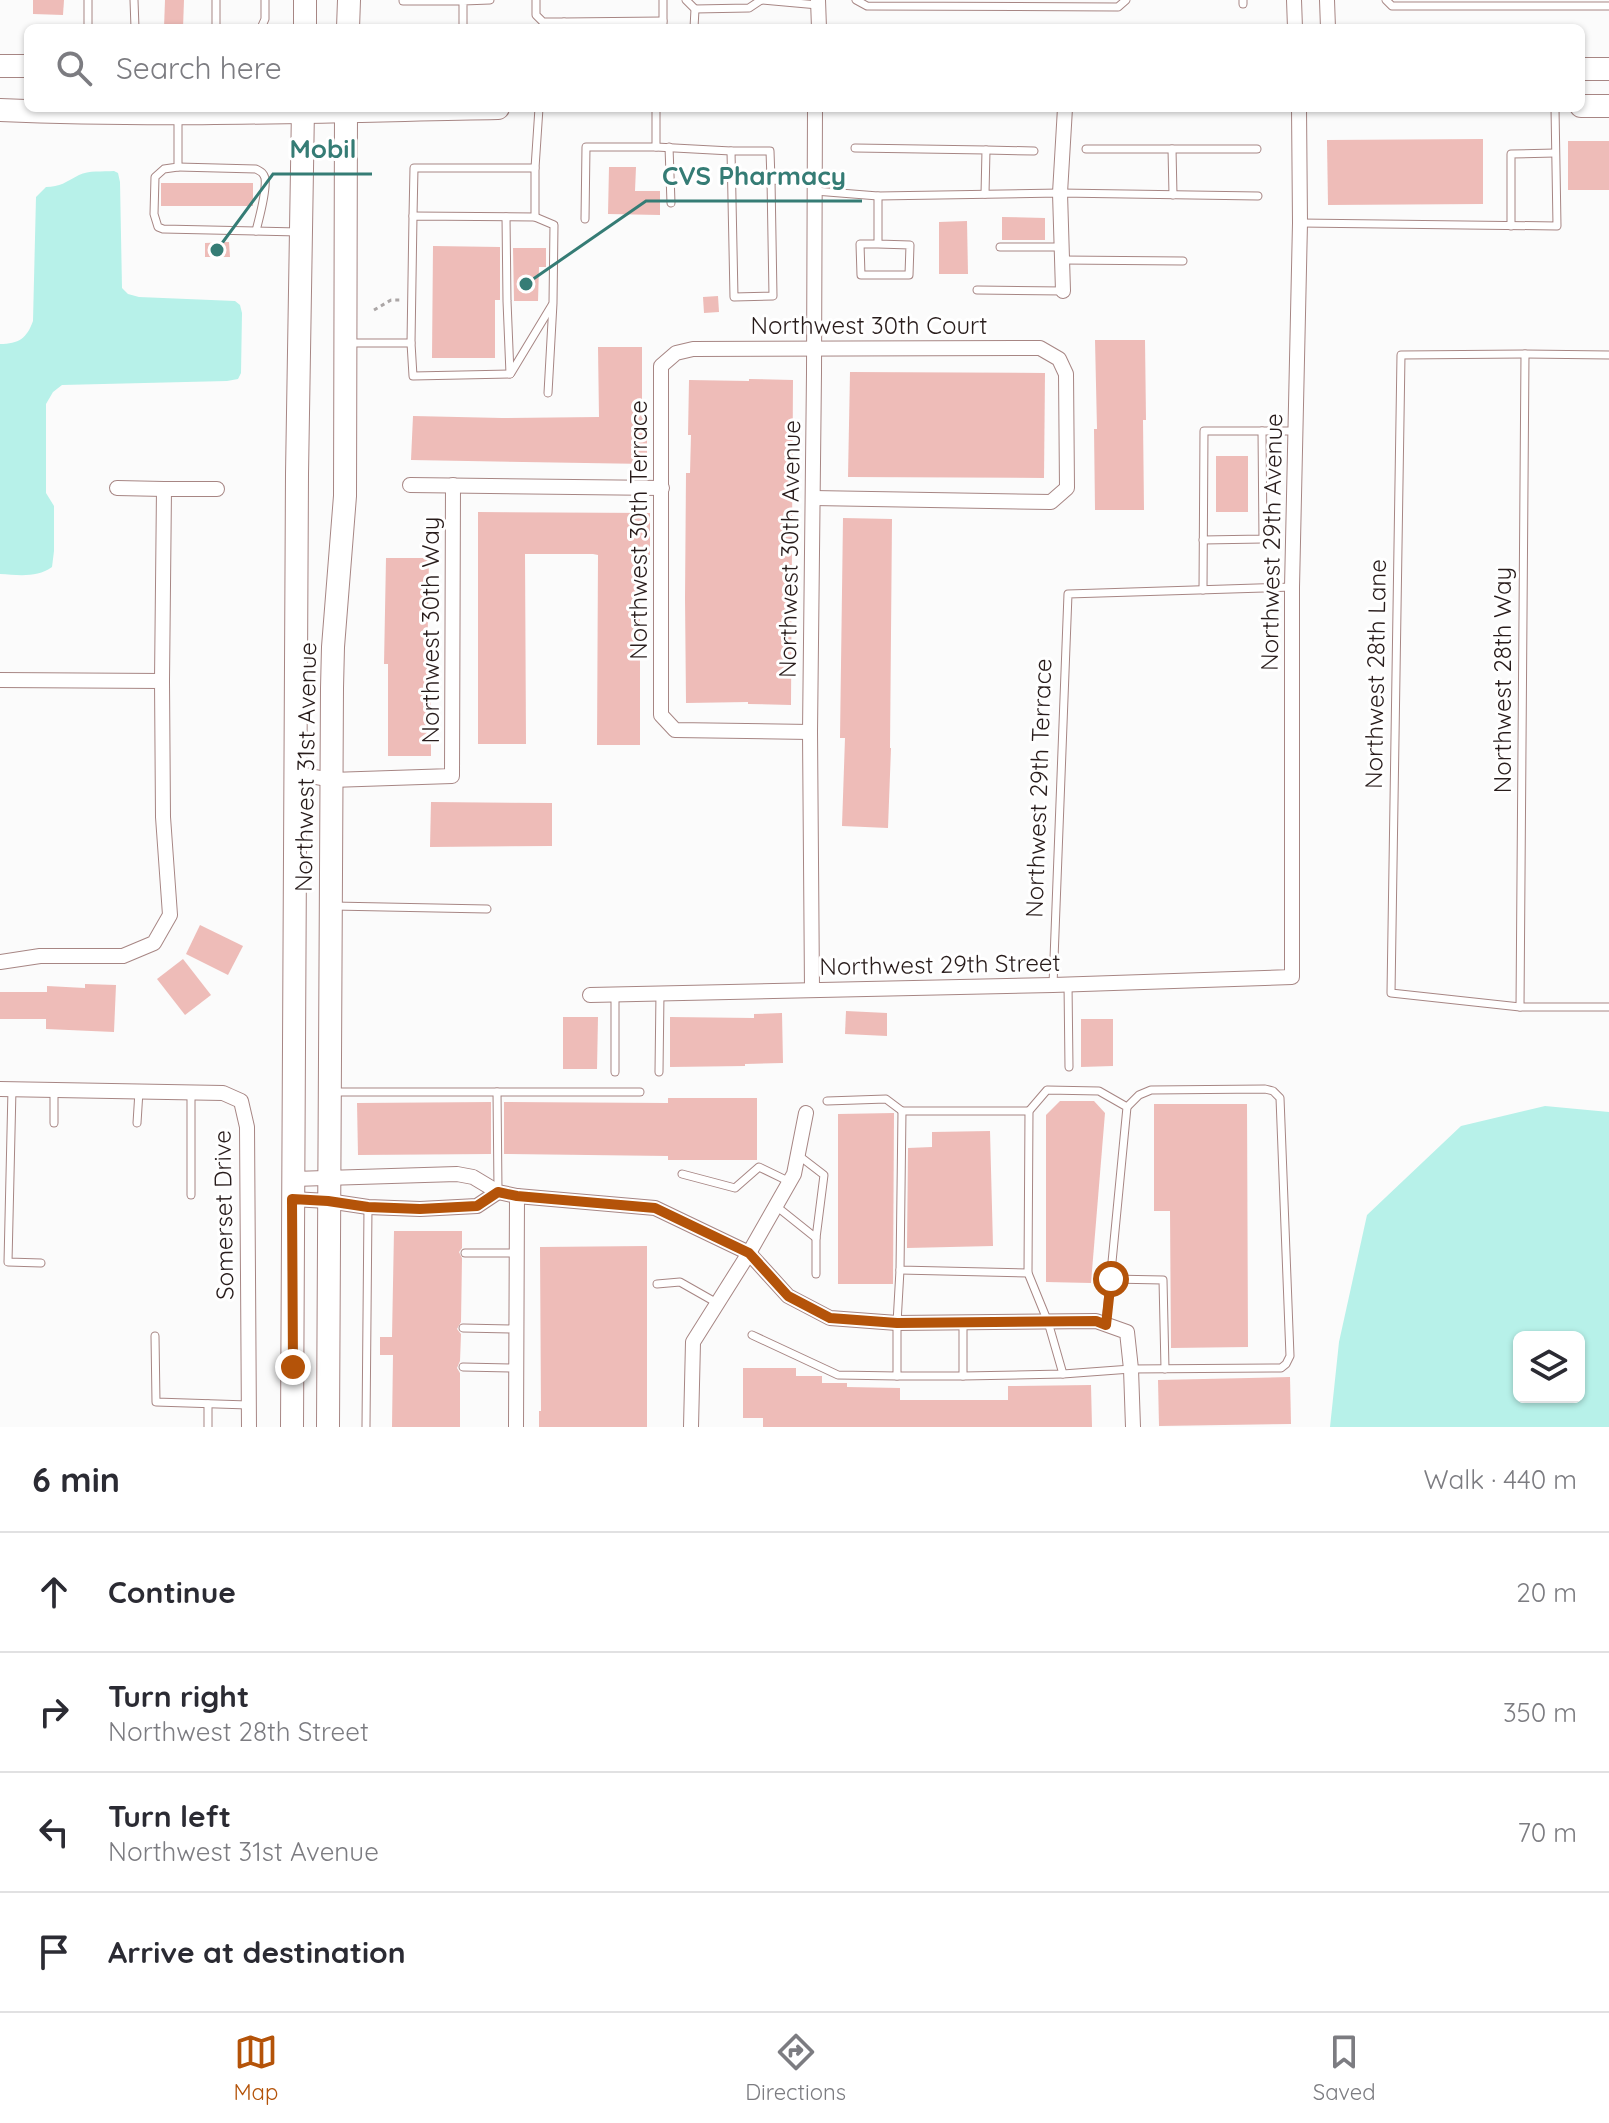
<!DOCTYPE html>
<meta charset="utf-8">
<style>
:root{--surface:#fff;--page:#f7f7f7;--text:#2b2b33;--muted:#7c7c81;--line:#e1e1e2;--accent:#b45309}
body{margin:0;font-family:Quicksand,sans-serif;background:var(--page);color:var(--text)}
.controls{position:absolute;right:24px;bottom:24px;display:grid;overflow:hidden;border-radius:12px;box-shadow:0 2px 6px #0004}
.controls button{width:72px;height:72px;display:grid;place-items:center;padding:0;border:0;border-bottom:2px solid var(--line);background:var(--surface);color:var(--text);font:40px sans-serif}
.stop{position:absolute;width:24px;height:24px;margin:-18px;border:6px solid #b45309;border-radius:50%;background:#fff}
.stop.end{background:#b45309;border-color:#fff;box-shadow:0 2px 8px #0008}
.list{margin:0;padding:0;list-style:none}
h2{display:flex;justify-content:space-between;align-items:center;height:104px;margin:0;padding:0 32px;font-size:34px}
h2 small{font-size:26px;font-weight:400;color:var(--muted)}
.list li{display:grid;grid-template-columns:52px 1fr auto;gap:24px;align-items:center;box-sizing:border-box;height:120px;padding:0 32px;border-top:2px solid var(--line)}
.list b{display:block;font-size:30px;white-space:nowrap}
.list p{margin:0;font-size:26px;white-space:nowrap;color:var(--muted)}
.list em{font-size:26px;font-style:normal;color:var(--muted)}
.icon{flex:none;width:44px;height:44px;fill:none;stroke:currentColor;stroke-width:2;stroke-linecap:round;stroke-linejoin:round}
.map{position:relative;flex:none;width:1609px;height:1427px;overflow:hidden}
.search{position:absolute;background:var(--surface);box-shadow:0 2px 6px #0004;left:24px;right:24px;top:24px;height:88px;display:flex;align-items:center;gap:20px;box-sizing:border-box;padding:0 28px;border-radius:12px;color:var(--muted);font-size:30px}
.sheet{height:584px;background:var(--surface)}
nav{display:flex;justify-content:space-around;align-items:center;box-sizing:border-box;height:112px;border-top:2px solid var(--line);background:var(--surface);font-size:22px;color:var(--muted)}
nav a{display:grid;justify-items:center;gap:4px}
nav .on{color:var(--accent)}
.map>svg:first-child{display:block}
</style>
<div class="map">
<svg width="1609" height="1427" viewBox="0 0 1609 1427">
<rect width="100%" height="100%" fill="#fbfbfb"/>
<g fill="#b7f1e9" fill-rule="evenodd">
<path d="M114,171L118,173L120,182L122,288L128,294L139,297L235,301L240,305L242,313L241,373L238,379L227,381L62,385L53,392L46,404V493L54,506V551L52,567C37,578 18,575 0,574V344C19,344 27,338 33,321L36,197L46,187C60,187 66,182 79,175C89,170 102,172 114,171Z"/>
<path d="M1545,1106L1609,1112V1427H1330L1339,1342L1367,1215L1461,1126ZM1519,1337H1579V1397H1519Z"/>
</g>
<g fill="#eebcb8">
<path d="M33,0H64L63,15L33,14Z"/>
<path d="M165,0H184L183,28H164Z"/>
<path d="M1483,139V204L1328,205L1327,140Z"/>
<rect x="1568" y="141" width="41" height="49"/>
<path d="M609,167H636L635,191H660V215L608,214Z"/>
<rect x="161" y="183" width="92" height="23"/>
<path d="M1002,217L1045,218V240H1002Z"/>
<path d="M967,221L968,274H939V222Z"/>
<path d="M229,242L230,257H205V243Z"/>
<path d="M433,246L500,247V300H495V358H432Z"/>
<path d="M513,248H546V267H539L538,301H514Z"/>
<path d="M718,296L719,312L704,313L703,297Z"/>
<path d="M1095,340H1145L1146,420H1143L1144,510H1095L1094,429H1097Z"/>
<path d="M598,347H642V418H647V464L411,460L413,416L502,418L599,417Z"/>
<path d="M850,372L1045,373L1044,478L848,477Z"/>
<path d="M749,379L793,380L791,705L748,704V702L686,703L685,598L686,473H690L691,435H688L689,380L749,381Z"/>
<rect x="1216" y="456" width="32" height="56"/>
<path d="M478,512L650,513V555H640V745H597L598,555L593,554H525L526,744H478Z"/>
<path d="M843,518L892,519L890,748H891L888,828L842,826L845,738H840Z"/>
<path d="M386,558H429L427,674H431V756H388V664H384Z"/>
<path d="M431,802L552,803V846L430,847Z"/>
<path d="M200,925L243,946L228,975L186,954Z"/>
<path d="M183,959L211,995L185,1015L157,979Z"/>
<path d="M85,984L116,985L114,1032L46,1029V1019H0V992H47V986L85,988Z"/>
<path d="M846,1011L887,1013V1036L845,1034Z"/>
<path d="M782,1013L783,1063L745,1064V1066L670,1067V1017L754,1018V1014Z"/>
<path d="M563,1017H598L597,1069H563Z"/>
<path d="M1081,1019H1113V1066L1081,1067Z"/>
<path d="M668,1098H757V1160H668V1156L504,1154V1102L668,1103Z"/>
<path d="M1060,1101H1094L1105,1113L1091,1283L1046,1282V1115Z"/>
<path d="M491,1102V1154L358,1155L357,1103Z"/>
<path d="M1154,1104H1247L1248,1347L1171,1348L1170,1211H1154Z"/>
<path d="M894,1113L893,1284H838V1114Z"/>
<path d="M990,1131L993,1246L907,1248L908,1148L932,1147V1132Z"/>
<path d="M394,1231H462V1248L459,1252L462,1258L461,1322L457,1329L461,1334L460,1361L457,1368L460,1373V1427H392L393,1355H380V1337H392Z"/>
<path d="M647,1246V1427H539V1411H541L540,1247Z"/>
<path d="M743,1368H796V1376H822V1383H847V1387L900,1388V1400H1008V1386L1091,1385L1092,1427H763V1418H743Z"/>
<path d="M1290,1377L1291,1424L1159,1426L1158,1380Z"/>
</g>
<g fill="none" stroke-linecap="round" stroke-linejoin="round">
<defs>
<g id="lane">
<path d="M88,0V28"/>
<path d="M134,0L135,28"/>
<path d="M536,0V15L543,22H564"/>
<path d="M686,0L695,9L694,28"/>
<path d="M761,0L818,5"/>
<path d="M856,0L867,6L1118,7L1126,0"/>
<path d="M1243,0V4"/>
<path d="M1386,0L1392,6H1609"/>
<path d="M403,1H463"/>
<path d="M695,9L749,8L761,0"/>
<path d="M216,28V0"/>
<path d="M261,28L265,19V0"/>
<path d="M463,28V1L490,0"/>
<path d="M563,28L564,22L663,21"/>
<path d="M663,28V0"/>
<path d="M178,117V167L164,169L155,177L154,214L158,227L163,229L299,232"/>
<path d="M656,147L731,151"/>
<path d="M669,147L671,203"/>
<path d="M855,148L986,150L985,194"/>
<path d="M1086,149H1172L1173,195"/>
<path d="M1172,149H1257"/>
<path d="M986,150L1034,151"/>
<path d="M178,167L256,169C261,172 263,172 265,178C267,192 259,218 256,231"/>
<path d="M535,168L539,108"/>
<path d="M771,180L770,151H731L734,297L773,296L771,180L815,181"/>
<path d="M815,191L878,196L1060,193L1258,196"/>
<path d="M878,196V244L910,245L909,275H861L860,244H878"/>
<path d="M413,216L414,168H535V217"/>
<path d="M506,217L507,301L510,374"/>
<path d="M585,219L586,147H656V108"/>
<path d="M1300,223L1557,226L1555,108"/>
<path d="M1511,226V154L1555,153"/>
<path d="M1000,247H1062"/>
<path d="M1062,260L1183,261"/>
<path d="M977,290L1063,291"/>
<path d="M348,343H411L413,376L510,374"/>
<path d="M411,343L413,216L535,217L554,225L553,303L548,393"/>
<path d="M1609,355L1525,354L1401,355L1391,993L1520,1007H1609"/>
<path d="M511,373L552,305"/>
<path d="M1203,540L1263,539L1262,431"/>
<path d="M1203,590L1204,431H1295"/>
<path d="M333,906L487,909"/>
<path d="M1068,984L1069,1067"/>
<path d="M1053,985L1068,594L1292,587"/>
<path d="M615,994V1072"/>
<path d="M1520,1007L1525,354"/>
<path d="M659,1072L660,993"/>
<path d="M12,1089L8,1262L41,1263"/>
<path d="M332,1092H640"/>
<path d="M497,1092L498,1190"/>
<path d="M827,1101L886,1099L902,1111"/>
<path d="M54,1123V1090"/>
<path d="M137,1123L139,1091"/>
<path d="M682,1174L735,1188L759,1167L790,1182"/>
<path d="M191,1195V1092"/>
<path d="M776,1206L816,1238L824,1175L798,1155"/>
<path d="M816,1238V1274"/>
<path d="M465,1253H517"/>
<path d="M1028,1273L900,1270L902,1111H1029"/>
<path d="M1111,1279L1163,1280L1165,1369"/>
<path d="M657,1284L680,1282L717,1303"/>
<path d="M463,1328L516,1329"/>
<path d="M752,1335L838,1375L897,1376V1323L900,1270"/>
<path d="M155,1336L156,1402L248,1405"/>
<path d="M463,1367L516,1368"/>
<path d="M1063,1374L1131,1369L1281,1368L1286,1364L1290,1356L1280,1098L1273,1091L1265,1089L1151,1090L1139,1095L1127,1107"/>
<path d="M897,1376H963V1322"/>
<path d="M963,1376L1063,1374L1048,1322L1028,1273L1029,1111L1047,1090L1099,1091L1127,1107L1106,1324"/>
<path d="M208,1404V1427"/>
<path d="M366,1427L368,1207"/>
</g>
<g id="street">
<path d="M818,0L819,28"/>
<path d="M1294,0L1295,28"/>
<path d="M1327,0L1328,28"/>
<path d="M1063,291L1060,193L1065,108"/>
<path d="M410,485L662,488"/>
<path d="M117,488L164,489"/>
<path d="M0,680L162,681L163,817L170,915L154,943L123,956H40L0,962"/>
<path d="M162,681L164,489H217"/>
<path d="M810,732L675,730L661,715V366L676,353L693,349L1040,348L1059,359L1066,374L1067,488L1051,502L813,498"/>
<path d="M295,773L331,780L452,776L453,485"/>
<path d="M812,990L810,732L814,373L815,108"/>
<path d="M590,995L1053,985L1292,977V587L1300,223L1299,108"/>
<path d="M0,1089L223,1093L241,1101L247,1127L249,1427"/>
<path d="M293,1179L457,1174L473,1177L498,1192L517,1196L655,1208L749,1253L788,1296L830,1318L897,1323L1096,1321L1127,1332L1131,1369L1133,1427"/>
<path d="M292,1199L328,1201L368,1207L420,1209L477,1206L498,1192"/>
<path d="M516,1427L517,1196"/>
<path d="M691,1427L693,1342L749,1253L794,1174L806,1113"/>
</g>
<g id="primary">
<path d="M305,28V0"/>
<path d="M348,28L349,0"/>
<path d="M0,66H28"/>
<path d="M1581,69H1609"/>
<path d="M1581,106H1609"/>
<path d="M0,110C166,117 332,111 498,108"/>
<path d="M292,1427L297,474L303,108"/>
<path d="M328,1427L332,688L333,647L345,496L346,108"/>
</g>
</defs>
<use href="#lane" stroke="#a78684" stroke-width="9"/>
<use href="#street" stroke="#a78684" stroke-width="16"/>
<use href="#primary" stroke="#a78684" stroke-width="24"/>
<path stroke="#aba6a6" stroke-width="3" stroke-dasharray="4 4" stroke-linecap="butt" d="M374,310L391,300H400"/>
<use href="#lane" stroke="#fff" stroke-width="7"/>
<use href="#street" stroke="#fff" stroke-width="14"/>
<use href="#primary" stroke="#fff" stroke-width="22"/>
</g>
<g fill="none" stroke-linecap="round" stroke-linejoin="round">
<path stroke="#b45309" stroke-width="10" d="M293,1367L292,1199L328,1201L368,1207L420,1209L477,1206L498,1192L517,1196L655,1208L749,1253L788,1296L830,1318L897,1323L1096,1321L1106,1325L1111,1279"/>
</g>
<g text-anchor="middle" stroke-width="6" stroke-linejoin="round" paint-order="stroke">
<g font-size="24" fill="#281c1b" stroke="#fff">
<text x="869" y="334">Northwest 30th Court</text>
<text transform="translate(639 530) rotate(-90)" y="8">Northwest 30th Terrace</text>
<text transform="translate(1272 542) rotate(-89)" y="8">Northwest 29th Avenue</text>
<text transform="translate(790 549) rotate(-89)" y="8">Northwest 30th Avenue</text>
<text transform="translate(431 630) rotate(-90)" y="8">Northwest 30th Way</text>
<text transform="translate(1376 674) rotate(-89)" y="8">Northwest 28th Lane</text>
<text transform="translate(1503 680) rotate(-90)" y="8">Northwest 28th Way</text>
<text transform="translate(306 767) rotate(-89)" y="8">Northwest 31st Avenue</text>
<text transform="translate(1039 788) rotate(-88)" y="8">Northwest 29th Terrace</text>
<text transform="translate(940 965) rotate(-1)" y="8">Northwest 29th Street</text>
<text transform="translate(224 1215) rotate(-91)" y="8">Somerset Drive</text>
</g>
</g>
<path fill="none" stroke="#357c75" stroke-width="3" d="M217 250L273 174H372M526 284L646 201H862"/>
<g fill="#357c75" stroke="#fff" stroke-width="3">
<circle cx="217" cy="250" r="8"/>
<circle cx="526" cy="284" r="8"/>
</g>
<g font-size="26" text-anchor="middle" font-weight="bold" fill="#357c75" stroke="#fff" stroke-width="6" stroke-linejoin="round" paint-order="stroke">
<text x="323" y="158">Mobil</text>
<text x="754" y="185">CVS Pharmacy</text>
</g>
</svg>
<div class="controls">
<button><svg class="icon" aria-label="layers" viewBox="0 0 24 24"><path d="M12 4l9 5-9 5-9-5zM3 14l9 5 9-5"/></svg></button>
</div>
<div class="stop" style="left:1111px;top:1279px"></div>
<div class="stop end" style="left:293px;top:1367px"></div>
<div class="search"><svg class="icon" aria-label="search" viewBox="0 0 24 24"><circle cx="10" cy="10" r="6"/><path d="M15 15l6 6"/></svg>Search here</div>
</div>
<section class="sheet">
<h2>6 min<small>Walk · 440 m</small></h2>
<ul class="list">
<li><svg class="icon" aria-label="ahead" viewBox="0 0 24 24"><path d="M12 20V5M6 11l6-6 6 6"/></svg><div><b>Continue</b></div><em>20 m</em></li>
<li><svg class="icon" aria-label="right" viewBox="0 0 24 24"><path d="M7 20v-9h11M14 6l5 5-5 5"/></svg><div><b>Turn right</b><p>Northwest 28th Street</p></div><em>350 m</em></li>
<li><svg class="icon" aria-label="left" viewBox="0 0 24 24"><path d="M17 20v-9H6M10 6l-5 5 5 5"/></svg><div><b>Turn left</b><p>Northwest 31st Avenue</p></div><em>70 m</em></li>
<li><svg class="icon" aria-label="arrive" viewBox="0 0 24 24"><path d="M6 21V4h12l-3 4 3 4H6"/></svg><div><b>Arrive at destination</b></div></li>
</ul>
</section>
<nav>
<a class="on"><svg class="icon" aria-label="map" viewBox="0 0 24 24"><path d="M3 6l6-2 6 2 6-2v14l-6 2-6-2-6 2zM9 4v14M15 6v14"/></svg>Map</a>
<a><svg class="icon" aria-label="directions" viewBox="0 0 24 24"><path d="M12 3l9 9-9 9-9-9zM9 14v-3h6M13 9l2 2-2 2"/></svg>Directions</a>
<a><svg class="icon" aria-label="saved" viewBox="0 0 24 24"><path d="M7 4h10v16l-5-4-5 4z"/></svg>Saved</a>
</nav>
